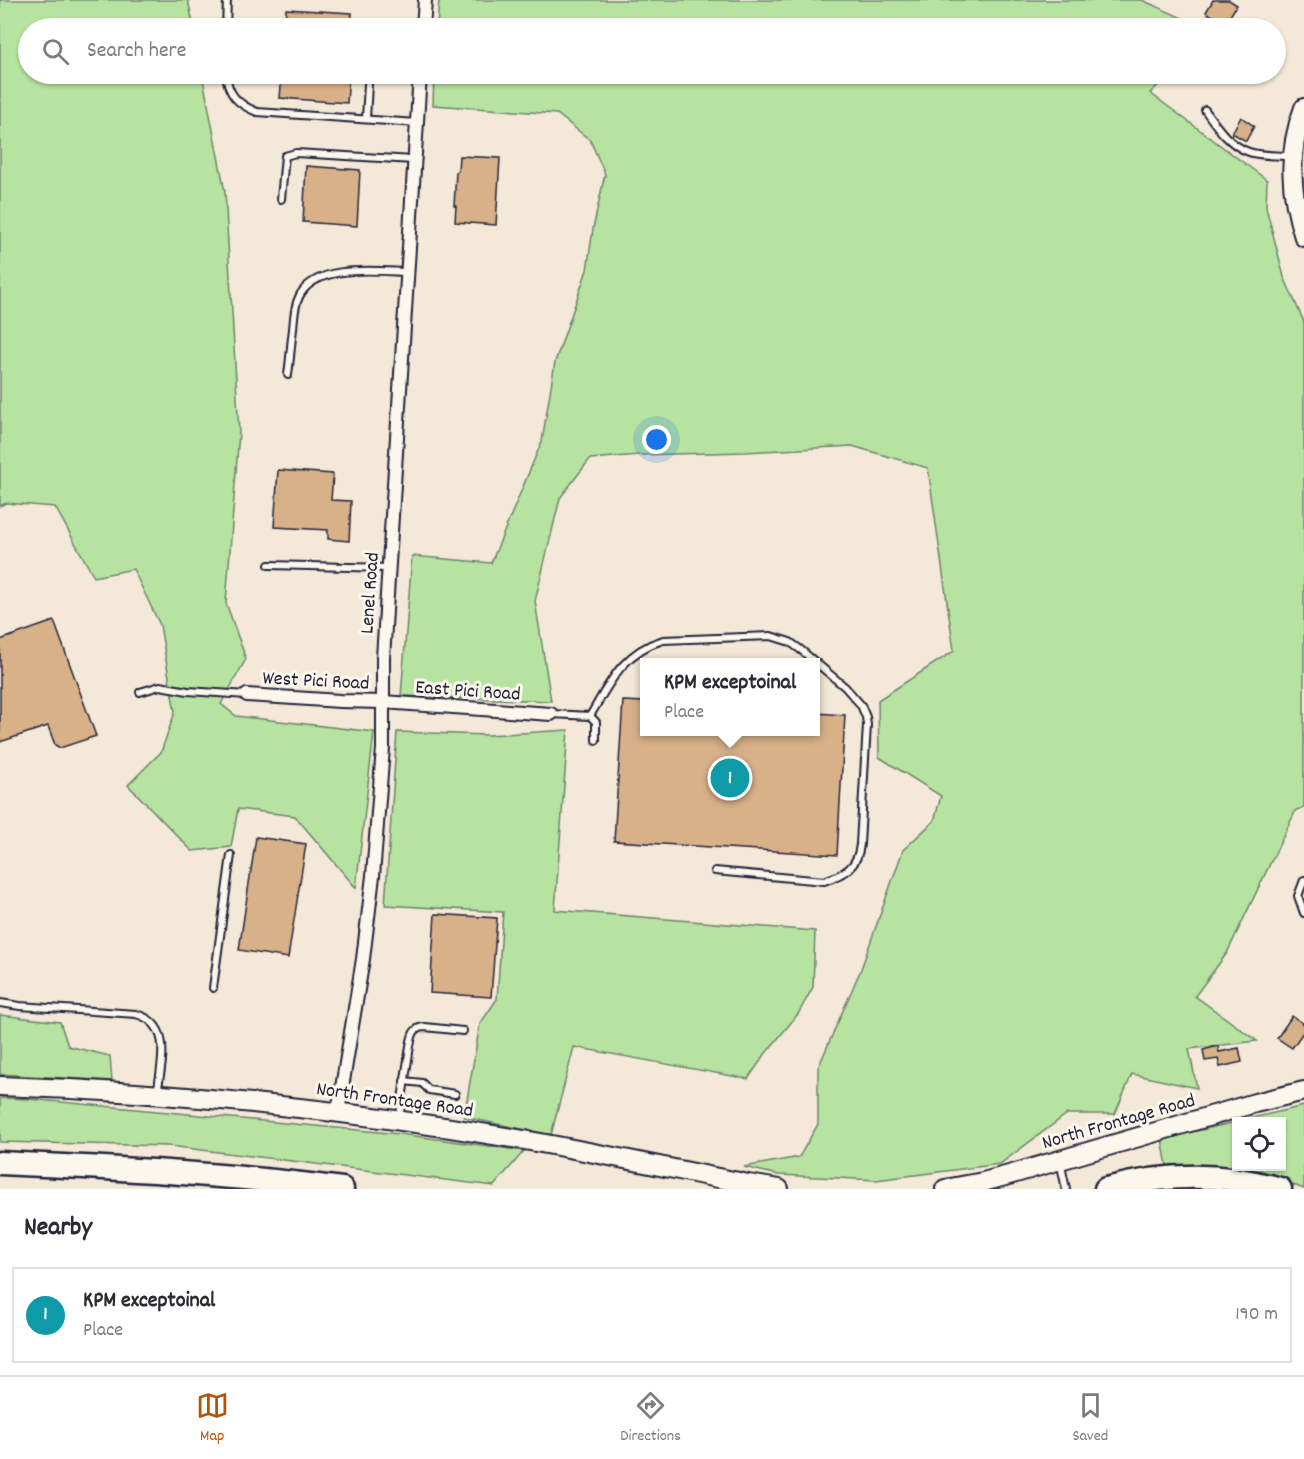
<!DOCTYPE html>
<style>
:root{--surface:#fff;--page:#f2f2f3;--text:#2b2b33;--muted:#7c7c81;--line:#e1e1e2;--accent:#b45309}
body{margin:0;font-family:Dekko,sans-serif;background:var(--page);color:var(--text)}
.controls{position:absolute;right:18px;bottom:18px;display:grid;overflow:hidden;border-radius:0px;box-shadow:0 2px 4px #0004}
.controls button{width:54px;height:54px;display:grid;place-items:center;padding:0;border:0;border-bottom:2px solid var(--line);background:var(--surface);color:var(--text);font:30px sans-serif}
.you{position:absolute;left:657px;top:440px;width:21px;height:21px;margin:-15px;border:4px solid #fff;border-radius:50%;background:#1a73e8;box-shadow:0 0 0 9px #1a73e833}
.badge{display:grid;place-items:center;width:39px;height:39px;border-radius:50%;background:var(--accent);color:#fff;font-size:20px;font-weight:700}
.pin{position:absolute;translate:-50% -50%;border:3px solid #fff;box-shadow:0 2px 6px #0006}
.popup{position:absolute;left:640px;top:658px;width:180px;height:78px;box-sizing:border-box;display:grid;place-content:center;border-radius:0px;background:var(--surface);filter:drop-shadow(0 2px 4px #0005);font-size:20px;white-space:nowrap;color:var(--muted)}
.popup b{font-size:22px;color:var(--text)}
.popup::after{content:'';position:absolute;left:50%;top:100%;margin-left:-12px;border:12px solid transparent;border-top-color:var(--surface)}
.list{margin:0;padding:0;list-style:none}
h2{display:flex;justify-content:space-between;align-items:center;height:78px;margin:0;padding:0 24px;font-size:26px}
h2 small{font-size:20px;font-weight:400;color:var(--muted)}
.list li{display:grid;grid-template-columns:39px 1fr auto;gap:18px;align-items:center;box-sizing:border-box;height:96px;margin:0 12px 12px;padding:0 12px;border:2px solid var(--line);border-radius:0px}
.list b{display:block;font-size:22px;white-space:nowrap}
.list p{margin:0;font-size:20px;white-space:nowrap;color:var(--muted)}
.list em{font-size:20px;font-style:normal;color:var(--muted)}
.icon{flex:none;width:33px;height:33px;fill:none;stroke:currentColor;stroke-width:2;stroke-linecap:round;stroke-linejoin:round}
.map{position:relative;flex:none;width:1304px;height:1189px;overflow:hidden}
.search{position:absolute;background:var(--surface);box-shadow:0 2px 4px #0004;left:18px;right:18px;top:18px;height:66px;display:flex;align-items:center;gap:15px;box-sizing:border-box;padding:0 21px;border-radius:33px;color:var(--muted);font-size:22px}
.sheet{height:186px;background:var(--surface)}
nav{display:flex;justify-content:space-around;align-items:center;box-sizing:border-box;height:84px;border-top:2px solid var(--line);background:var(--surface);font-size:16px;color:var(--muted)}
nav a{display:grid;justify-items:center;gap:3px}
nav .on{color:var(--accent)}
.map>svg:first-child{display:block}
</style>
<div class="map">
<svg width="1304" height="1189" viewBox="0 0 1304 1189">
<rect width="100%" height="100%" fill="#f4e9d8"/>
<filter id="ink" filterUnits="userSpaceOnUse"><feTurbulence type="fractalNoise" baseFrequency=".0167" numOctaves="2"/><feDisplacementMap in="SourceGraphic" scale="12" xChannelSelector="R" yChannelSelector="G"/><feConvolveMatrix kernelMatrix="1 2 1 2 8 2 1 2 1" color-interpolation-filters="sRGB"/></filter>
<g filter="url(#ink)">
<g fill="#b7e3a0" stroke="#6c826e" stroke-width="1.5">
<path d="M0,0H188L194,28H28V74H202L225,192L239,432L226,603L246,659L221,704L236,716L374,732L356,888L295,816L238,809L231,847L192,851L128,785L161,752L175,712L160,625L133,569L94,577L55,507L6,503L0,506Z"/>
<path d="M439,0H1142L1189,21L1190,28H437Z"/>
<path d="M434,74H1170L1150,93L1267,180L1266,207L1284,277L1304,322V808L1296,810L1227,953L1195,996L1257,1041L1189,1049L1197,1088L1132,1074L1115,1114H1067L1000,1164L876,1180L779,1175L744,1167L799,1157L818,1124V1068L861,969L903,850L934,821L941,796L879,757L878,700L954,651L928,468L852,446L745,452L639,455L590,459L560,498L535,601L551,701L401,696L412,556L491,563L542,441L555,362L587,270L593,229L605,174L590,140L557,114L433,105Z"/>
<path d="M568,730L555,910L815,931L813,987L798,1014L766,1053L748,1079L574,1047L551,1135L464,1117L480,1024L497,999L503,912L385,905L397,732L487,735Z"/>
<path d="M0,1015L60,1022L68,1046L110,1056L112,1081L0,1074Z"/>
<path d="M0,1098L29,1099L400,1134L524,1151L494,1186L169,1146L0,1142Z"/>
<path d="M1304,1106V1189L1252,1170L1167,1166L1162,1139L1236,1122V1166H1282V1122L1239,1121Z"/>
</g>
<g fill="#d8b189" stroke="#22223b" stroke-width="1.5">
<path d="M1213,0H1229L1237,5L1225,24L1206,12Z"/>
<path d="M286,9L352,13L351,28H285Z"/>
<path d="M282,74H349L347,103L280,98Z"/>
<path d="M1241,117L1254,126L1246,141L1232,133Z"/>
<path d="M459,156L500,158L496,225L455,222L456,206H454L456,172L458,171Z"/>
<path d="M306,166L360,170L357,226L303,222Z"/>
<path d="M278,470L333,474L331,500L351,501L349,541L328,539V530L274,527Z"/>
<path d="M54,621L96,736L60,748L55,745L48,726L0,742V640Z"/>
<path d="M623,701L645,702V732H816V713L845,715L837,855L614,841Z"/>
<path d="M256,837L306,844L288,958L239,950Z"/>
<path d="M435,914L497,918L491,997L430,993Z"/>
<path d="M1292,1016L1304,1024V1031L1292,1048L1277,1038Z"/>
<path d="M1218,1046L1219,1052L1239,1048L1242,1062L1220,1067L1218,1059L1205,1061L1203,1050Z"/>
</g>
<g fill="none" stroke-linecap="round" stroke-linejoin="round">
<defs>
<g id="lane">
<path d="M226,28L227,0"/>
<path d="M226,74C228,94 237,104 257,112L417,123"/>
<path d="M1205,110C1217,127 1229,145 1249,152C1259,156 1280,155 1292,157"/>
<path d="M366,119L368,84"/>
<path d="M281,199L285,156L296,153L414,160"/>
<path d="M288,375C290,360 291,344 293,329C294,318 294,307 299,297C315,263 377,271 407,272"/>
<path d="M269,565L388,568"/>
<path d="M140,692L160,686L188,691L247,695"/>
<path d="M552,714L590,716C610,682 623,652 663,640L771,636L790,642L801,650L845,687L861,705L866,717L867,725L860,844C858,867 845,874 824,881L715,871"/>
<path d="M590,716L596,722V740"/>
<path d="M1304,880L1298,896L1304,913"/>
<path d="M213,988L231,855"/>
<path d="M0,1003L20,1006L136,1014C174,1024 161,1065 157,1094"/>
<path d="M404,1081L422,1083L429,1090L455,1094"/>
<path d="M399,1119L410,1046C412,1036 413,1027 425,1027L463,1031"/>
<path d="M1060,1161L1066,1189"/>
</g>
<g id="street">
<path d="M423,28L425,0"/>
<path d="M247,695L340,701L383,702L551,714"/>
<path d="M338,1112L363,959L373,876L383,748V658L420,74"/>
</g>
<g id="secondary">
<path d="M1304,108C1287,153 1290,192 1304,237"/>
<path d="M0,1086C176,1092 351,1110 524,1140C599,1153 673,1169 748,1184L779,1189"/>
<path d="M945,1189L983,1182L1009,1175L1255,1103L1304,1091"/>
</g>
<g id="highway">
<path d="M0,1163C115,1168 229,1174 342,1189"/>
<path d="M1106,1189C1164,1173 1222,1172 1280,1189"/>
</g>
</defs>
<use href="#lane" stroke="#22223b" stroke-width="10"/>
<use href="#street" stroke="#22223b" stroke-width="16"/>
<use href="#secondary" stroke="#22223b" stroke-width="22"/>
<use href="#highway" stroke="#22223b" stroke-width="27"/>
<use href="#lane" stroke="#fbf7ec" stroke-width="6"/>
<use href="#street" stroke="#fbf7ec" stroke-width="12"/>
<use href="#secondary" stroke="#fbf7ec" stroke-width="18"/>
<use href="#highway" stroke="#fbf7ec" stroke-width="22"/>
</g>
</g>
<g text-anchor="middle" stroke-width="6" stroke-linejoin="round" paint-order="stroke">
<g font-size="20" fill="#22223b" stroke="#fbf7ec">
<text transform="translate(368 593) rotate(-86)" y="7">Lenel Road</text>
<text transform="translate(316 679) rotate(3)" y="7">West Pici Road</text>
<text transform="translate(468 689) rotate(4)" y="7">East Pici Road</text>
<text transform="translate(395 1098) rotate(8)" y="7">North Frontage Road</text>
<text transform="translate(1118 1120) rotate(-16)" y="7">North Frontage Road</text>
</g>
</g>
</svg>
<div class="controls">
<button><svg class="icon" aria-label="locate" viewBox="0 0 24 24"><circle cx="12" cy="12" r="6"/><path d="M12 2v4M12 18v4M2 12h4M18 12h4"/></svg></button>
</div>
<div class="you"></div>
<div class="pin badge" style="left:730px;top:778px;background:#0f9aa8">1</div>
<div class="popup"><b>KPM exceptoinal</b>Place</div>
<div class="search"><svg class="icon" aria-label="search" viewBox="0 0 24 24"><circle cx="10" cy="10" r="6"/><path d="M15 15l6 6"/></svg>Search here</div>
</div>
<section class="sheet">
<h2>Nearby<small></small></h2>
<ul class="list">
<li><span class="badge" style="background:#0f9aa8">1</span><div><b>KPM exceptoinal</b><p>Place</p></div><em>190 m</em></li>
</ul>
</section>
<nav>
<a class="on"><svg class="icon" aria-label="map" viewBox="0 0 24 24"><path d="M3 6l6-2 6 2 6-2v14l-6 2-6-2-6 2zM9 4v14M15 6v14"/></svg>Map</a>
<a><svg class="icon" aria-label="directions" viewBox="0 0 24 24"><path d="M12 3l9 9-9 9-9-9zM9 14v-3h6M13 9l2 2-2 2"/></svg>Directions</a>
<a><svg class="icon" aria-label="saved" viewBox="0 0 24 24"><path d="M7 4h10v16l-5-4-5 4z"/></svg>Saved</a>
</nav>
